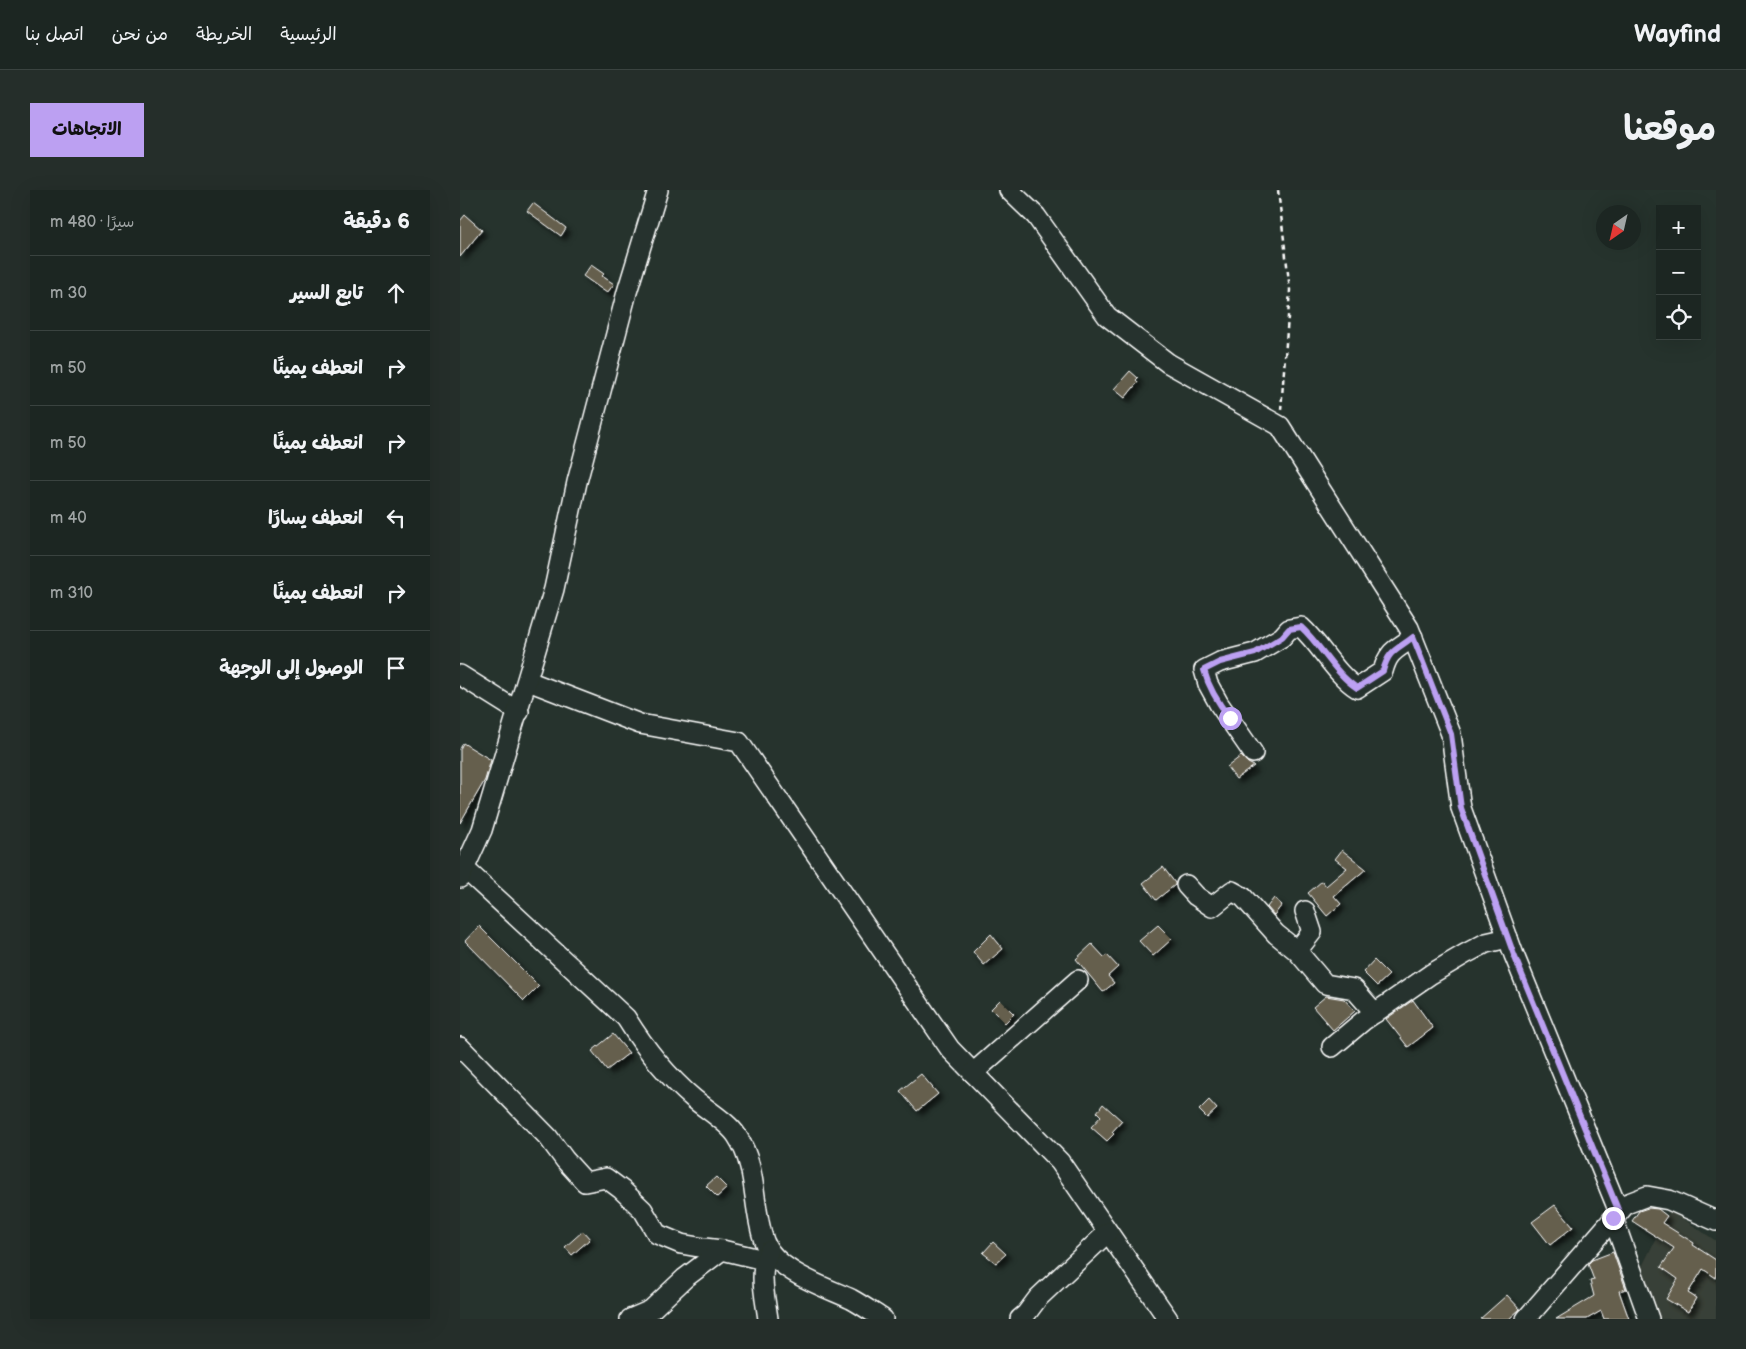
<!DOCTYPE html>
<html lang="ar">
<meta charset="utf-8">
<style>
:root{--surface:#1c2622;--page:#252e2a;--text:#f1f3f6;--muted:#a0a5a5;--line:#3a4340;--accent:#bca0f2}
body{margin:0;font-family:"Balsamiq Sans","Playpen Sans Arabic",sans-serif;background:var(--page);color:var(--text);direction:rtl}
.controls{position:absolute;right:15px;top:15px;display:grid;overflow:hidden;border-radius:0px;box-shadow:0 5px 20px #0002}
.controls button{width:45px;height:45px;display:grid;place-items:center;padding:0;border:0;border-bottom:1px solid var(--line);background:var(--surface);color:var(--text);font:25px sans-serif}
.compass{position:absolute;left:1136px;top:15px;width:45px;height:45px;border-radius:50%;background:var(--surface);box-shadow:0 5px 20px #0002;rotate:214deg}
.stop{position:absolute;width:15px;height:15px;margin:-11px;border:4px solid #bca0f2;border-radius:50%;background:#fff}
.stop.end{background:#bca0f2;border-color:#fff;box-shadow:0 1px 5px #0008}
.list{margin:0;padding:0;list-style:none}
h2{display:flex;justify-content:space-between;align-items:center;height:65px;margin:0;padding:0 20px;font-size:21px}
h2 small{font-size:16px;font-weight:400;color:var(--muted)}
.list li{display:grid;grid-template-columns:32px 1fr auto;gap:15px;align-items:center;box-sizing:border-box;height:75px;padding:0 20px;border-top:1px solid var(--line)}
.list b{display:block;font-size:19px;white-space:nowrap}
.list em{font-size:16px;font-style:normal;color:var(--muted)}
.icon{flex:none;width:28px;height:28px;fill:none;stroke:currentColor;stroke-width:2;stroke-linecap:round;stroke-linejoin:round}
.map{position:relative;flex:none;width:1256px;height:1129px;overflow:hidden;direction:ltr;border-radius:0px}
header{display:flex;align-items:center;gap:30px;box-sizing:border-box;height:70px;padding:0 25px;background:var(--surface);border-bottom:1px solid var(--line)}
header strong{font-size:24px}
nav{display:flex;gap:28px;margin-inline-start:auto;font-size:18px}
.intro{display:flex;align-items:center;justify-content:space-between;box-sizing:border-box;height:120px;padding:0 30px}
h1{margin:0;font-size:35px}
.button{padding:12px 22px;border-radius:0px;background:var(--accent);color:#111;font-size:18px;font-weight:700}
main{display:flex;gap:30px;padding:0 30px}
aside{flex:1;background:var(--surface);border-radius:0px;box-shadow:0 5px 20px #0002}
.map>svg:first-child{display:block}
</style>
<header>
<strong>Wayfind</strong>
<nav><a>الرئيسية</a><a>الخريطة</a><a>من نحن</a><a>اتصل بنا</a></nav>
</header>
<div class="intro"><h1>موقعنا</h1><a class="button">الاتجاهات</a></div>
<main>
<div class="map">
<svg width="1256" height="1129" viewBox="0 0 1256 1129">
<defs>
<filter id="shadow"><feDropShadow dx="4.5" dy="4.5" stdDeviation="2.5" flood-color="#0009"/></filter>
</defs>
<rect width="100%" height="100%" fill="#26332d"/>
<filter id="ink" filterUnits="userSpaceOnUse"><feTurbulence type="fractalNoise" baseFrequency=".02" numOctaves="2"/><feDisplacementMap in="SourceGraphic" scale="10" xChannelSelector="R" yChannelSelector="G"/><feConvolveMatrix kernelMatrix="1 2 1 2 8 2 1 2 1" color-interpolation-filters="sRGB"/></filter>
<g filter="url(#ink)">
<path fill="#394037" d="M1210,1020L1256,1051V1129H1190L1177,1087Z"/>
<g fill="#655f4e" stroke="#fff" filter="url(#shadow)">
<path d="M73,13L106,38L101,46L67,21Z"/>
<path d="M5,25L22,40L0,67V31Z"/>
<path d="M131,75L144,84L142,86L154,94L147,103L123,86Z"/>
<path d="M670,181L678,188L676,190L678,192L665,208L654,199Z"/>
<path d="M3,553L31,570L25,590L0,633V559Z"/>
<path d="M781,566L788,573L794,576L776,589L767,577Z"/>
<path d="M882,660L906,679L874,706L881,714L867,726L848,703L862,691L866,696L887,678L875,669Z"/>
<path d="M703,677L715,693V695L696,710L683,693Z"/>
<path d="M814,708L822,715L814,725L807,717Z"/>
<path d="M698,735L712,749L693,766L679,751Z"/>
<path d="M19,736L79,796L64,811L5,751Z"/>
<path d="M531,744L543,759L524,775L513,762Z"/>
<path d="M632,754L644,767L647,765L658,777L648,786L654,793L643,802L616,769Z"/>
<path d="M914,770L929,785L917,796L903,782Z"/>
<path d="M866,806L884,809L895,821L873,840L853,817Z"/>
<path d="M540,810L554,824L545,833L531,819Z"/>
<path d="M953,810L973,838L948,857L926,829Z"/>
<path d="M153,844L169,863L147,880L132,861Z"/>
<path d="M461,884L478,904L457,921L440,901Z"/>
<path d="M749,910L757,919L747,928L739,920Z"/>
<path d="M643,914L662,931L652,942L654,944L647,951L631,937L641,926L637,922Z"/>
<path d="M256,987L267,998L257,1007L246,996Z"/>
<path d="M1095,1015L1113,1037L1090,1055L1072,1032Z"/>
<path d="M1188,1018L1198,1019L1207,1026L1202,1033L1234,1053L1233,1055L1256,1070V1088L1243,1079L1228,1103L1236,1108L1228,1122L1206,1109L1218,1089L1201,1077L1214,1058L1172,1031L1179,1021Z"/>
<path d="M123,1041L130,1049L112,1065L105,1057Z"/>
<path d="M533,1052L546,1064L536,1073L523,1063Z"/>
<path d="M1153,1062L1166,1099L1159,1101L1169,1129H1144L1141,1121L1127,1129H1096L1134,1106L1130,1091L1134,1090L1128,1074L1132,1070Z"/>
<path d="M1047,1105L1060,1119L1049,1129H1020Z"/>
</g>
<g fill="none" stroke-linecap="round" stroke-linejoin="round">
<defs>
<g id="minor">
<path d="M549,0L576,26L647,126L708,173L820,236L949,438L991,544L1001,618L1054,765L1159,1022"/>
<path d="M0,485L59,522"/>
<path d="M68,491L180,534L279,552L490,859L600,972L708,1129"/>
<path d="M793,563L759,514L748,494L744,480L760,472L795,463L822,447L829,439L841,437C861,455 875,484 897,498L923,481C929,459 937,460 953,447"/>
<path d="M4,678L166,828C184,857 208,887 234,909C246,919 269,933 277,946C298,978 292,1017 304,1051C315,1081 365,1097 391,1109C402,1115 412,1122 423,1129"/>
<path d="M0,688L22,640L94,399L117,292L167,102L198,0"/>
<path d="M726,695L736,706L752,717L772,701L783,707L816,744L837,761"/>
<path d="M845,721L852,742L837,761L865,794L894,799L915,823"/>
<path d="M0,857L88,947L105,970L125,992L146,988L162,1000L183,1020L197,1044L221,1054L244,1058L262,1060L304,1070"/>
<path d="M872,857L903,831L971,784L1005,764L1026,753L1048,748"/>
<path d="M513,883L618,790"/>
<path d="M1153,1028L1189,1129"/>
<path d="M170,1129L191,1120L225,1088L262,1060"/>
<path d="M308,1129C305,1106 298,1082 309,1061"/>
<path d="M560,1129L566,1124L578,1108L648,1042"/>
<path d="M1066,1129L1166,1014L1187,1006L1209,1010L1256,1031"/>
</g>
</defs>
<use href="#minor" stroke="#fff" stroke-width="22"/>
<path stroke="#fff" stroke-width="2.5" stroke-dasharray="5 4" stroke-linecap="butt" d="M818,0L830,100L821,220"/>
<use href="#minor" stroke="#26332d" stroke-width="19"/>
</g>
</g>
<g fill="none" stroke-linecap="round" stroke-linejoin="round" filter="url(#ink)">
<path stroke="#bca0f2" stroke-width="6" d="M770,528C758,513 749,499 744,480L760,472L795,463L822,447L829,439L841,437C861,455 875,484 897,498L923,481C929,459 937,460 953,447L991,544L1001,618L1054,765L1159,1022L1153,1028"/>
</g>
</svg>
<div class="controls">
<button>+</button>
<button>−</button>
<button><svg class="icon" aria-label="locate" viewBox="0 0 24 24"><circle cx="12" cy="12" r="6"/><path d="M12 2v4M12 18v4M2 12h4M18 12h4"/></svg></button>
</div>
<svg class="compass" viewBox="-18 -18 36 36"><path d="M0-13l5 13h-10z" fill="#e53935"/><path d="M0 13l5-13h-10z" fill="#a0a5a5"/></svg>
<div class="stop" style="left:770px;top:528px"></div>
<div class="stop end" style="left:1153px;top:1028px"></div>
</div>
<aside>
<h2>6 دقيقة<small>سيرًا · 480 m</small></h2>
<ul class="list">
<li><svg class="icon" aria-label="ahead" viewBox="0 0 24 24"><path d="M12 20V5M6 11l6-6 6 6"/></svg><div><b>تابع السير</b></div><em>30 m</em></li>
<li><svg class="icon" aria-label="right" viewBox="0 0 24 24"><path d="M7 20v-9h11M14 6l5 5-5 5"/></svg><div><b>انعطف يمينًا</b></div><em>50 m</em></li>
<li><svg class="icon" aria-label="right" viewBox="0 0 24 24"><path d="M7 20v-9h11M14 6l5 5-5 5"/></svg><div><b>انعطف يمينًا</b></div><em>50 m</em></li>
<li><svg class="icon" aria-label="left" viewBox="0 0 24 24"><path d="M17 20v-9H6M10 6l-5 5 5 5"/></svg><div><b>انعطف يسارًا</b></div><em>40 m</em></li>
<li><svg class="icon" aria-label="right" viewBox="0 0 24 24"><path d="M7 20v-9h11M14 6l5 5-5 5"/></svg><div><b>انعطف يمينًا</b></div><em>310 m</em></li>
<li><svg class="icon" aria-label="arrive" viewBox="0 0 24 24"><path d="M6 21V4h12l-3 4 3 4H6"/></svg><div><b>الوصول إلى الوجهة</b></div></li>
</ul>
</aside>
</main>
